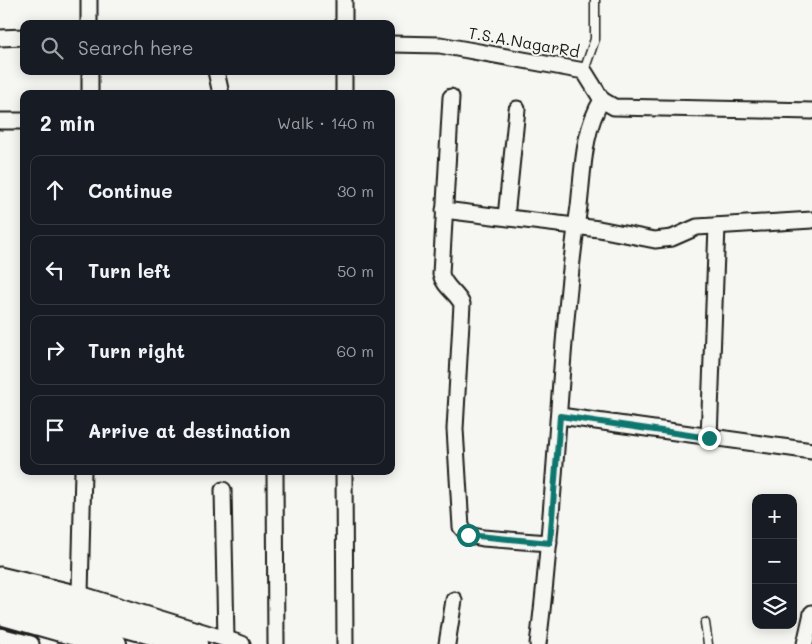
<!DOCTYPE html>
<meta charset="utf-8">
<style>
:root{--surface:#171b24;--page:#242831;--text:#f1f3f6;--muted:#9ea1a6;--line:#363941}
body{margin:0;font-family:Mali,sans-serif;background:var(--page);color:var(--text)}
.controls{position:absolute;right:15px;bottom:15px;display:grid;overflow:hidden;border-radius:10px;box-shadow:0 2px 12px #0003}
.controls button{width:45px;height:45px;display:grid;place-items:center;padding:0;border:0;border-bottom:1px solid var(--line);background:var(--surface);color:var(--text);font:25px sans-serif}
.stop{position:absolute;width:15px;height:15px;margin:-11px;border:4px solid #0f766e;border-radius:50%;background:#fff}
.stop.end{background:#0f766e;border-color:#fff;box-shadow:0 1px 5px #0008}
.list{margin:0;padding:0;list-style:none}
h2{display:flex;justify-content:space-between;align-items:center;height:65px;margin:0;padding:0 20px;font-size:21px}
h2 small{font-size:16px;font-weight:400;color:var(--muted)}
.list li{display:grid;grid-template-columns:32px 1fr auto;gap:15px;align-items:center;box-sizing:border-box;height:70px;margin:0 10px 10px;padding:0 10px;border:1px solid var(--line);border-radius:10px}
.list b{display:block;font-size:19px;white-space:nowrap}
.list em{font-size:16px;font-style:normal;color:var(--muted)}
.icon{flex:none;width:28px;height:28px;fill:none;stroke:currentColor;stroke-width:2;stroke-linecap:round;stroke-linejoin:round}
.map{position:relative;flex:none;width:812px;height:644px;overflow:hidden}
.search{position:absolute;background:var(--surface);box-shadow:0 2px 12px #0003;left:20px;top:20px;width:375px;height:55px;display:flex;align-items:center;gap:12px;box-sizing:border-box;padding:0 18px;border-radius:10px;color:var(--muted);font-size:19px}
.panel{position:absolute;background:var(--surface);box-shadow:0 2px 12px #0003;left:20px;top:90px;width:375px;height:385px;border-radius:10px}
.map>svg:first-child{display:block}
</style>
<div class="map">
<svg width="812" height="644" viewBox="0 0 812 644">
<rect width="100%" height="100%" fill="#f6f6f2"/>
<filter id="ink" filterUnits="userSpaceOnUse"><feTurbulence type="fractalNoise" baseFrequency=".02" numOctaves="2"/><feDisplacementMap in="SourceGraphic" scale="10" xChannelSelector="R" yChannelSelector="G"/><feConvolveMatrix kernelMatrix="1 2 1 2 8 2 1 2 1" color-interpolation-filters="sRGB"/></filter>
<g filter="url(#ink)">
<g fill="none" stroke-linecap="round" stroke-linejoin="round">
<defs>
<g id="lane">
<path d="M584,71L595,39V0"/>
<path d="M705,623L708,644"/>
</g>
<g id="street">
<path d="M89,0V24"/>
<path d="M344,24V0"/>
<path d="M0,38L24,37"/>
<path d="M391,44L440,45L584,71L602,100L614,107L812,111"/>
<path d="M90,71V94"/>
<path d="M216,71L221,94"/>
<path d="M344,71V94"/>
<path d="M451,97L441,274C444,287 456,292 462,304L455,429L461,527L468,535L483,538L549,543"/>
<path d="M0,121H24"/>
<path d="M444,210L599,229L655,240L672,238L697,227L812,220"/>
<path d="M506,217L517,109"/>
<path d="M560,416L812,451"/>
<path d="M709,438L717,226"/>
<path d="M275,471L276,644"/>
<path d="M344,471L345,644"/>
<path d="M223,490L226,639"/>
<path d="M0,575L80,594L242,644"/>
<path d="M80,594L83,471"/>
<path d="M0,636L31,644"/>
<path d="M447,644L454,600"/>
<path d="M538,644C557,499 558,351 579,206C583,171 583,130 602,100"/>
<path d="M805,644L812,613"/>
</g>
<g id="primary">
<path d="M0,590L195,644"/>
<path d="M0,612L114,644"/>
</g>
</defs>
<use href="#lane" stroke="#1c1c1c" stroke-width="11"/>
<use href="#street" stroke="#1c1c1c" stroke-width="19"/>
<use href="#primary" stroke="#1c1c1c" stroke-width="28"/>
<use href="#lane" stroke="#f6f6f2" stroke-width="8"/>
<use href="#street" stroke="#f6f6f2" stroke-width="15"/>
<use href="#primary" stroke="#f6f6f2" stroke-width="24"/>
</g>
</g>
<g fill="none" stroke-linecap="round" stroke-linejoin="round" filter="url(#ink)">
<path stroke="#0f766e" stroke-width="6" d="M468,535L550,543L560,416L709,438"/>
</g>
<g text-anchor="middle" stroke-width="4" stroke-linejoin="round" paint-order="stroke">
<g font-size="16" fill="#1c1c1c" stroke="#f6f6f2">
<text transform="translate(524 42) rotate(10)" y="6">T.S.A.NagarRd</text>
</g>
</g>
</svg>
<div class="controls">
<button>+</button>
<button>−</button>
<button><svg class="icon" aria-label="layers" viewBox="0 0 24 24"><path d="M12 4l9 5-9 5-9-5zM3 14l9 5 9-5"/></svg></button>
</div>
<div class="stop" style="left:468px;top:535px"></div>
<div class="stop end" style="left:709px;top:438px"></div>
<div class="search"><svg class="icon" aria-label="search" viewBox="0 0 24 24"><circle cx="10" cy="10" r="6"/><path d="M15 15l6 6"/></svg>Search here</div>
<section class="panel">
<h2>2 min<small>Walk · 140 m</small></h2>
<ul class="list">
<li><svg class="icon" aria-label="ahead" viewBox="0 0 24 24"><path d="M12 20V5M6 11l6-6 6 6"/></svg><div><b>Continue</b></div><em>30 m</em></li>
<li><svg class="icon" aria-label="left" viewBox="0 0 24 24"><path d="M17 20v-9H6M10 6l-5 5 5 5"/></svg><div><b>Turn left</b></div><em>50 m</em></li>
<li><svg class="icon" aria-label="right" viewBox="0 0 24 24"><path d="M7 20v-9h11M14 6l5 5-5 5"/></svg><div><b>Turn right</b></div><em>60 m</em></li>
<li><svg class="icon" aria-label="arrive" viewBox="0 0 24 24"><path d="M6 21V4h12l-3 4 3 4H6"/></svg><div><b>Arrive at destination</b></div></li>
</ul>
</section>
</div>
